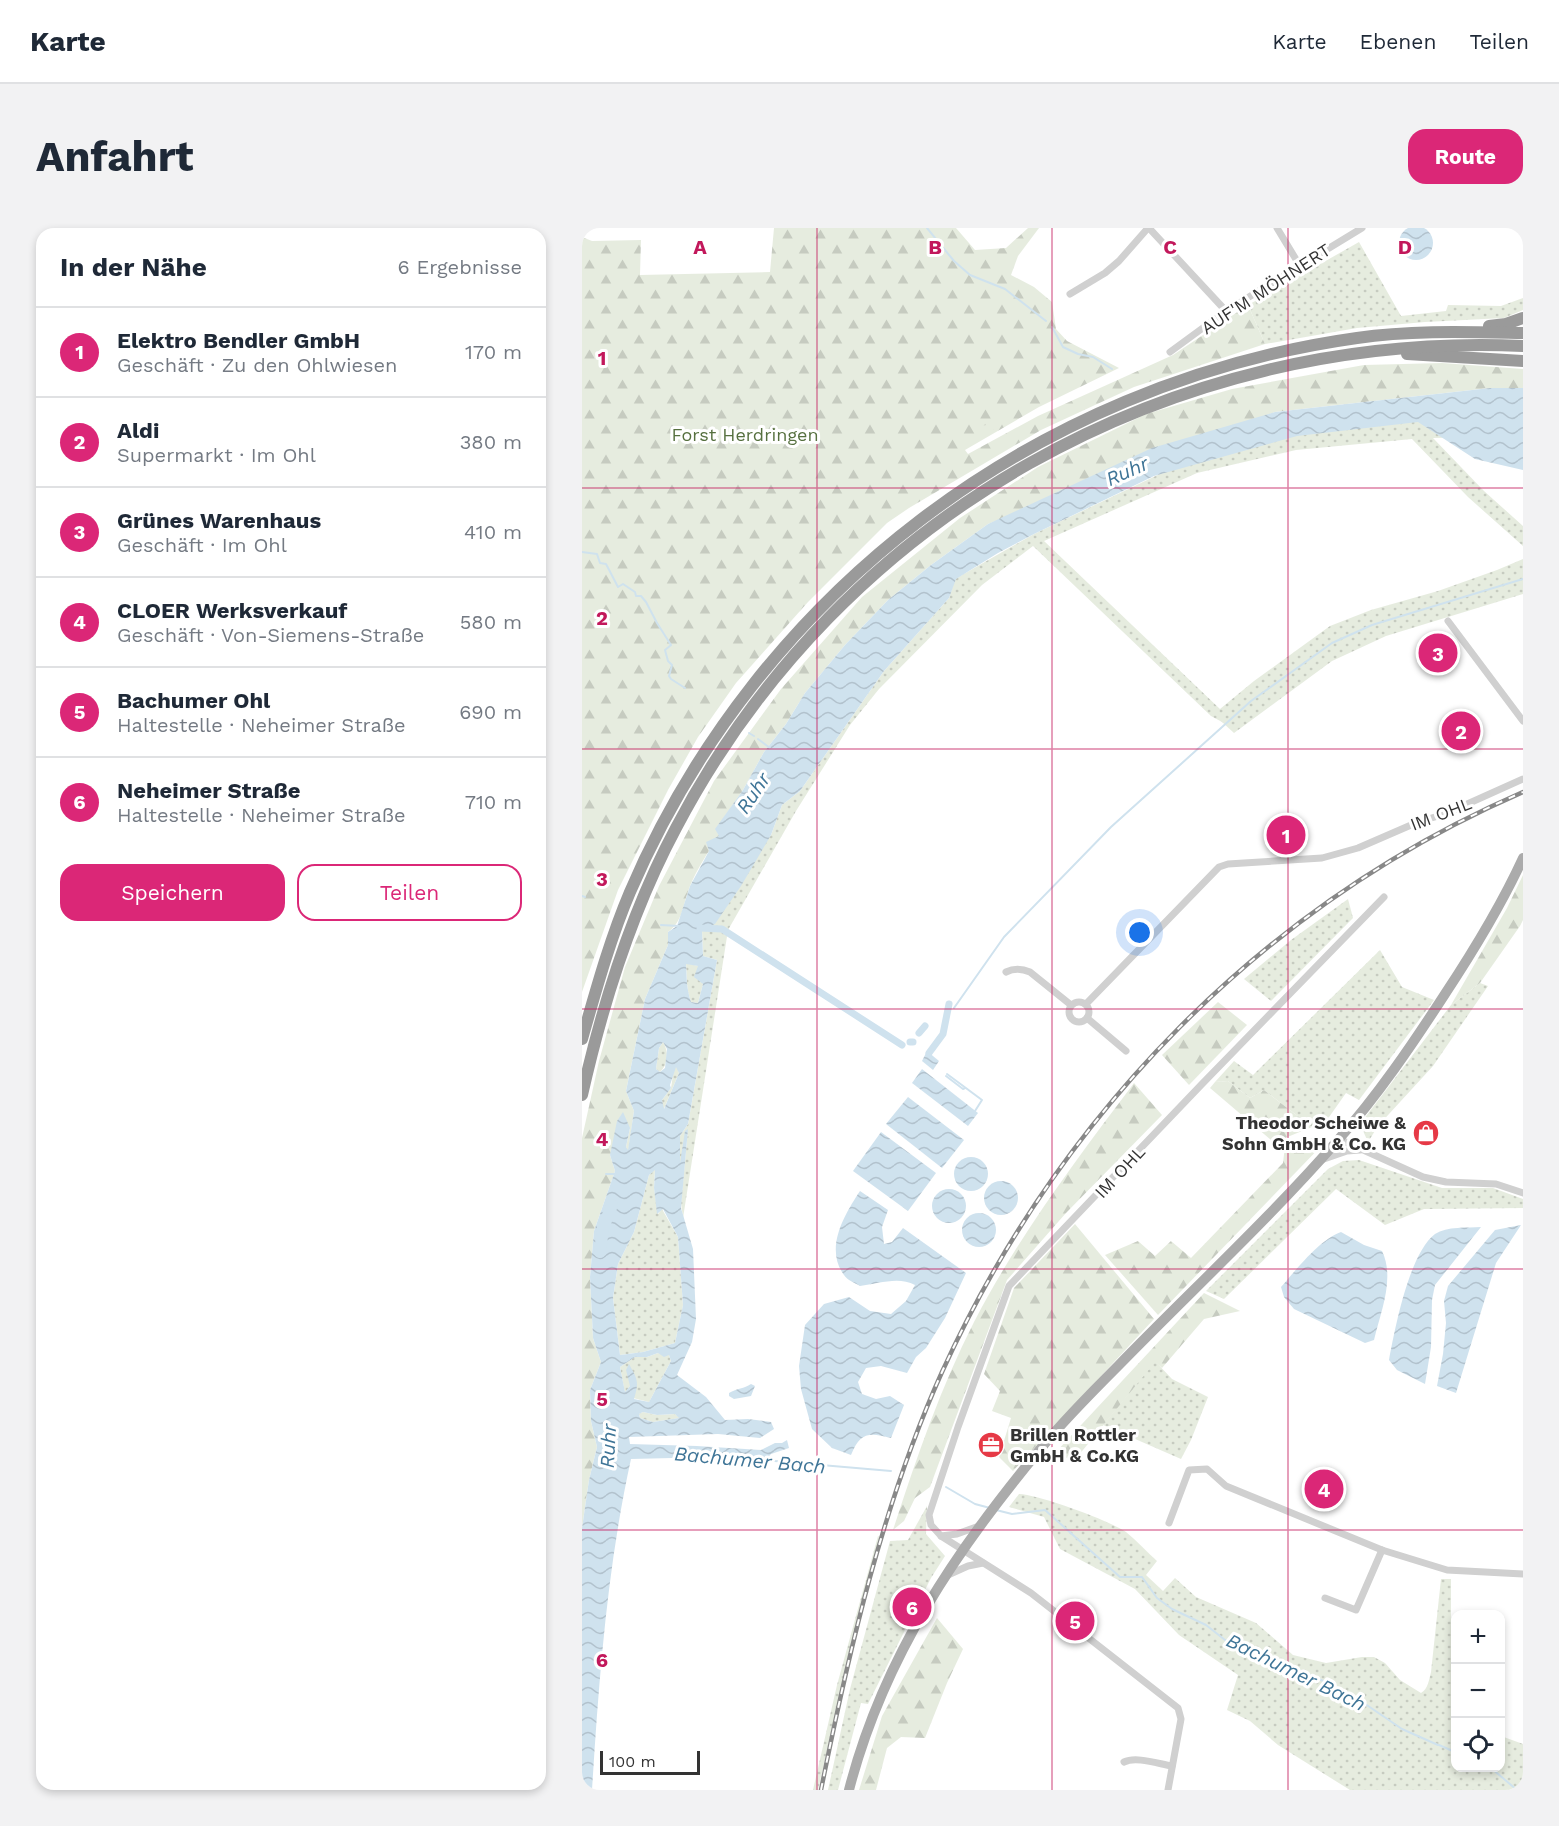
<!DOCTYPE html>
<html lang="de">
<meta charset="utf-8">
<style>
:root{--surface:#fff;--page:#f2f2f3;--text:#1f2937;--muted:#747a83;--line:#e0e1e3;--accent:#db2777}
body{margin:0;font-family:"Work Sans",sans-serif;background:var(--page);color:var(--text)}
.controls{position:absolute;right:18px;bottom:18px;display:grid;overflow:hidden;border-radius:12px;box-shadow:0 3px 9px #0003}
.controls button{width:54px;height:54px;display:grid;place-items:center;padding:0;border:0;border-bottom:2px solid var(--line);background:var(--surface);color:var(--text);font:30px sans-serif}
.scale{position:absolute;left:18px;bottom:15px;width:100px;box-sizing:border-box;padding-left:6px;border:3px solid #333;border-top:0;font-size:16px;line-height:21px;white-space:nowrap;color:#333;-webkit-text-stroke:4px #fff;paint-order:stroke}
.you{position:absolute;left:558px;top:705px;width:21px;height:21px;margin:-15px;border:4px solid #fff;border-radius:50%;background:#1a73e8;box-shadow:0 0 0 9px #1a73e833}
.badge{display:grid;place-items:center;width:39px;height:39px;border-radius:50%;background:var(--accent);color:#fff;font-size:20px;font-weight:700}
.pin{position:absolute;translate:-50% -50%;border:3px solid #fff;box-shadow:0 2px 6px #0006}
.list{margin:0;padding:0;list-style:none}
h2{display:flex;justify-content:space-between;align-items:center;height:78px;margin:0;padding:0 24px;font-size:26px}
h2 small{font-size:20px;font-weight:400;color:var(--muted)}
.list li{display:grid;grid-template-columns:39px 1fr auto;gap:18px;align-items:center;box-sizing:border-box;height:90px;padding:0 24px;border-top:2px solid var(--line)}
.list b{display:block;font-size:22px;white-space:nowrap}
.list p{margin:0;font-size:20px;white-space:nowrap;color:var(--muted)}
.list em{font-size:20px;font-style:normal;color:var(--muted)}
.actions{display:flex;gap:12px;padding:18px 24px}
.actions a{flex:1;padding:14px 0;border:2px solid var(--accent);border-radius:18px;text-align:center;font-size:21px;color:var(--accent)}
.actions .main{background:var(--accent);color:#fff}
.icon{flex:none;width:33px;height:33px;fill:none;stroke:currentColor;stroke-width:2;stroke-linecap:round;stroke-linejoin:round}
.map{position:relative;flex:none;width:941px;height:1562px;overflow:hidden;border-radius:18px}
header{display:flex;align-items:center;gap:36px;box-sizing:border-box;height:84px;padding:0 30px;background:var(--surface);border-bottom:2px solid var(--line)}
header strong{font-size:28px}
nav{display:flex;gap:33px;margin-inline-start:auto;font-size:21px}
.intro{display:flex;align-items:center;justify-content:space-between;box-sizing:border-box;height:144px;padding:0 36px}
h1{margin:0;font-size:42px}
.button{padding:15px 27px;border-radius:18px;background:var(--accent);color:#fff;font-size:21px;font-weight:700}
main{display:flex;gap:36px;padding:0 36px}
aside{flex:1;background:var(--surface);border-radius:18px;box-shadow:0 3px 9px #0003}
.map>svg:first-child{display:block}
</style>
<header>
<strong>Karte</strong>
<nav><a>Karte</a><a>Ebenen</a><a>Teilen</a></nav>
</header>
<div class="intro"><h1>Anfahrt</h1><a class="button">Route</a></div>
<main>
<aside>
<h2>In der Nähe<small>6 Ergebnisse</small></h2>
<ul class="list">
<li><span class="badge">1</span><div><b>Elektro Bendler GmbH</b><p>Geschäft · Zu den Ohlwiesen</p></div><em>170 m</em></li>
<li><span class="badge">2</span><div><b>Aldi</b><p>Supermarkt · Im Ohl</p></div><em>380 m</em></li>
<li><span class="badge">3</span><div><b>Grünes Warenhaus</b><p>Geschäft · Im Ohl</p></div><em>410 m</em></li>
<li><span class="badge">4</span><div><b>CLOER Werksverkauf</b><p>Geschäft · Von-Siemens-Straße</p></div><em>580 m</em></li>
<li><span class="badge">5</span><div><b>Bachumer Ohl</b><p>Haltestelle · Neheimer Straße</p></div><em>690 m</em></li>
<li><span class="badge">6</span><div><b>Neheimer Straße</b><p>Haltestelle · Neheimer Straße</p></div><em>710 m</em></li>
</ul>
<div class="actions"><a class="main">Speichern</a><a>Teilen</a></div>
</aside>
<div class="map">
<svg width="941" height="1562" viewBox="0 0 941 1562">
<defs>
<pattern id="green-dots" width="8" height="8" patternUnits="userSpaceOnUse" patternTransform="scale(1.5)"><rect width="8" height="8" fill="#e6ecdf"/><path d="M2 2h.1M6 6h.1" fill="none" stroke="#c6cbc0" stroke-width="1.8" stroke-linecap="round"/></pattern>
<pattern id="forest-firs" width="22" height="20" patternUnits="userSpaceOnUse" patternTransform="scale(1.5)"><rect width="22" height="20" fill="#e6ecdf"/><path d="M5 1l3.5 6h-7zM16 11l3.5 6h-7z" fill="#c6cbc0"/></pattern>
<pattern id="wetland-marsh" width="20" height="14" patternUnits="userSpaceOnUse" patternTransform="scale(1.5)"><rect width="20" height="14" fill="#e6ecdf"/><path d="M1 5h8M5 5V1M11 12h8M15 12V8" fill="none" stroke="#c6cbc0"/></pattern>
<pattern id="water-waves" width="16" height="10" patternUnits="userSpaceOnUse" patternTransform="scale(1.5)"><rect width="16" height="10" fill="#cfe2ee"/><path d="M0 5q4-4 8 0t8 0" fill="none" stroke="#b2c2cd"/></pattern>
</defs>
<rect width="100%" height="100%" fill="#fff"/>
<g fill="url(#green-dots)">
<path d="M777,14L819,88L864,83L866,77L919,78L941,70V82L922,90L843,94L775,100L683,116L666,77Z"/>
<path d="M915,193L913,209L851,210L902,263L941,298V318L886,269L830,211L714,222L615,245L462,313L638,481L672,453L748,398L789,382L856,363L915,342L941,331V366L804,408L750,433L652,505L640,494L629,488L451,318L400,357L297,461L268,497L214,583L146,702L101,990L99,975L106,902L97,942L98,908L106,896L135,732L121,728L120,702L189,607L200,577L218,563L302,443L367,370L373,351L452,306L605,233L681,210L813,194Z"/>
<path d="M766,671L771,690L689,773L662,751L709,712Z"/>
<path d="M798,722L820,759L852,772L777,872L764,865L745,892L730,899L682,862L668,870L646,853L633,854L652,833L671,847Z"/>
<path d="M104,735L116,738L121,756L116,775L109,774C104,760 105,750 104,735Z"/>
<path d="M898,755L906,758L851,838L796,898L786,914L778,896L869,777Z"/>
<path d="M81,814C87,823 86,837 78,844L74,841L77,820Z"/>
<path d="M95,838L97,845L81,883L80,872L89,860L92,840Z"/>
<path d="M777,932L860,960H911L941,971V980L842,981L803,997L754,961L642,1071L624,1063L746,941L761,933Z"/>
<path d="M73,941L72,960L76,986L80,981L96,1009L101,1077L93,1115L61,1124L38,1127L31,1070L36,1036L52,1004L67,947Z"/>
<path d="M76,1125L87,1127L89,1133L67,1174L51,1170L44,1142L48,1158L43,1165L38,1139L53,1129H65Z"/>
<path d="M573,1133L590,1151L626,1169L609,1212L599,1231L521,1197Z"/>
<path d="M61,1184L75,1187L93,1186L98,1190L71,1194L58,1190L57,1186Z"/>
<path d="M437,1266C458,1267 526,1292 544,1304C555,1313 565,1324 575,1333L564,1347L581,1363L593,1350L614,1369L674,1395L711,1427L744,1435L780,1429H792L803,1435L818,1452L839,1465C846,1461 847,1452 849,1444L859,1351H869V1453L873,1463V1540H918L919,1508L941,1516V1562H768L696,1517L668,1493L645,1482L656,1447L597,1407L553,1361L478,1321L462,1289L427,1279Z"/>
<path d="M345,1278L344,1306L363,1328L349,1350L286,1476L279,1475L256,1562H246L268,1461L308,1313L326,1312Z"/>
<path d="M296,1308L298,1309L270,1413L236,1562H231L255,1457Z"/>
</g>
<g fill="url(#forest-firs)">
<path d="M192,0H374L393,22L424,20L446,0H457L436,28L429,47L452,59L470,74L474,101L485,113L537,140L457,179L383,222L386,226L456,188L591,127L666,77L683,116L552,159L459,202L327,280L305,295L226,374L154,455L116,509L86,562L36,662L0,764V9L10,13L59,12L58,47L188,44Z"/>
<path d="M860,135L941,141V160H908L693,184L406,296L349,337L306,372L263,417L223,465L204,496L182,524L161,562L134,601L137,608C126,624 115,641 108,658C101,675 101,694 86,704V717L63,771L44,863L52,883L46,924L44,919L48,900L28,927L33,943L12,1003L8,1049L11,1110L19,1134L8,1162L9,1193L15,1219L7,1252L0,1300V910L17,833L43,739L77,658L132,553L199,461L280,369L378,290L456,239L564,186L650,161L782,137Z"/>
<path d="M941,647V692L938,698L898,755L869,777L925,680Z"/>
<path d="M636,774L665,797L607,857L580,827Z"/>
<path d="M646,853L668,870L682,862L730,899L698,912H689L628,860L633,854Z"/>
<path d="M552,855L580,887L484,985L425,1052L348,1259L333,1270L322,1293L311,1302C334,1231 358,1161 392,1094C436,1009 494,932 552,855Z"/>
<path d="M730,910L744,913L576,1087L523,1027L556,1013L573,1028L589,1013L609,1030L701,935L703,918Z"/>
<path d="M493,996L572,1091L431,1243L417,1229L429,1190L410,1183L418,1163L402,1146L432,1060Z"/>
<path d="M622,1065L658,1083L622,1091L580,1140L573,1134L492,1233L473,1225Z"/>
<path d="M355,1390L381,1421L365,1455L343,1510L319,1509L305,1520L294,1562H277L300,1488Z"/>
</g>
<path fill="url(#wetland-marsh)" d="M408,191L419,195L402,209L387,213Z"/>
<g fill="url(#water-waves)" fill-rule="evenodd">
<circle cx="834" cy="15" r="17"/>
<path d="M908,160H941V242L893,231L836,194L715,208L572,248L452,306L416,325L374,351L367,370L302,443L218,563L200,577L189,607L159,658L133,696L120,702L121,728L135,732L106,896L98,908V935L103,903L106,901L99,980L111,1021L114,1091L110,1114L95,1147L124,1169L143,1192L166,1191L189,1194L192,1201L178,1210L136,1206L47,1209L48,1216L115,1218L179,1222L193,1215H200L205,1212L207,1220L189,1226L182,1234L90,1230L49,1231C25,1340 17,1451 10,1562H0V1300L7,1252L15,1219L9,1193L8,1162L19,1134L11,1110L8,1049L12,1003L33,943L28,927L35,893L41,884L48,900L44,919L46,922L52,883L44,863L63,771L86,717V704L95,698L108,658L127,623L124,614L137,608L133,601L161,562L182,524L204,496L223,465L263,417L306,372L349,337L406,296L570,220L693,184ZM104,736L116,738L112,749L121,756L116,775L109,774C104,759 105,751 104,736ZM81,814L85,821L83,840L78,844L74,841L77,820ZM94,839L97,845L82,881L80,872L89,860L88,857ZM73,942L72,960L75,986L81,981L96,1009L101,1077L93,1115L61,1124L38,1127L31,1070L36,1036L52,1004L67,947ZM76,1125L82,1129L87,1127L89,1133L67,1174L52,1171C57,1154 56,1152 47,1136L44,1142L48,1158L43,1164L38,1139L53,1129H65ZM61,1184L75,1187L93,1186L97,1190L71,1194L58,1190L57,1186Z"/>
<path d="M345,823L357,833L351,842L340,833Z"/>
<path d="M340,841L396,885L386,898L330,855Z"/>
<path d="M326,869L382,912L360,940L304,896Z"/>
<path d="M299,904L354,945L326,983L271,943Z"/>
<circle cx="389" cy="946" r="17"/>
<circle cx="419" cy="970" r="17"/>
<circle cx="367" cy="978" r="17"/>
<path d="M278,963L306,982L300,999L302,1016L310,1014L321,1000L384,1045L363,1090L344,1120L334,1129L325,1145L299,1138L284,1140L276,1154L280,1166L294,1171L308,1168L322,1177L309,1210C287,1204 278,1204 269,1227L250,1220L230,1201L219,1161L217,1138L223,1097L242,1076L267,1069L288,1083L309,1086L324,1073L333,1057C316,1048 296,1056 278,1058C273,1055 265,1052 262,1047C242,1020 263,986 278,963Z"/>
<circle cx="397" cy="1002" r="17"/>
<path d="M939,997L914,1035L874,1165L855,1158L861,1126L864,1095L862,1073L866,1058L913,1002Z"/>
<path d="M899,999L853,1057L850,1072L849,1119L843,1156L815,1142L807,1132C813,1100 827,1026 853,1006C865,998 885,1000 899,999Z"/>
<path d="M759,1004L782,1017L800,1023C813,1050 799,1083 792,1112L783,1115L712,1081L702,1069L699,1059C714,1042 737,1012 759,1004Z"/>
<path d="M169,1156L173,1158L169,1168L152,1171L147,1168V1165C155,1160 162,1161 169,1156Z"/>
</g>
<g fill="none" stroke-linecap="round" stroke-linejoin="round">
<g stroke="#cfe2ee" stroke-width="2">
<path d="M345,0L372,33L388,47L423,61L464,93"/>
<path d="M470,99L481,119L496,126L511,129L530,141"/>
<path d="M0,324L15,326L18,335L24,336L36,359L41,356L53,364L54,368H59L64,374L75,395L89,417L83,422L86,433L90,437L87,448L89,451L103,460"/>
<path d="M167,505L172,508"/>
<path d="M176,511L188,520"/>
<path d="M0,668L3,669"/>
<path d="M79,697L97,698"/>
<path d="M372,780L422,709L529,599L669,473L750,415L790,397L941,351"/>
<path d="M365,846L400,872L393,883"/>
<path d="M364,848L381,861L383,860"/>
<path d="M24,946H34"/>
<path d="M181,1232L309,1243"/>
<path d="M364,1259L393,1276L408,1280"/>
<path d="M414,1282L430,1286L463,1282L538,1349H560L575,1370L590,1381L624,1397L643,1412L731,1448L770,1467L820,1501L856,1517"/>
<path d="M857,1517L873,1524"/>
<path d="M909,1540L935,1562"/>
</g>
<g stroke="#cfe2ee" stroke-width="7">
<path d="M118,700L140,701L320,817"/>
<path d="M337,805L343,798"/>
<path d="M328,814H331"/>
<path d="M347,825L361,806L367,776"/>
</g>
<path stroke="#cfe2ee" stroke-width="12" d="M18,1024L21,1000L30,977"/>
<g stroke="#d0d0d0" stroke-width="7">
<path d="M567,0L644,83"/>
<path d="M695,0L718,38"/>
<path d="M488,66L523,45L537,33L566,0"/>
<path d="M588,124L644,83L780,0"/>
<path d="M866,393L941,493"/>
<path d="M424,744C432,740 439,740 448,744L489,777"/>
<circle cx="497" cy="784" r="10"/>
<path d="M504,776L637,639L646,636L740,630L776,620L836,594L863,586L941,551"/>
<path d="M505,790L544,823"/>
<path d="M757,911L841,949L864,954L914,956L941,965"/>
<path d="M742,931L765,923L778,922"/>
<path d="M587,1295L607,1242L625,1241L644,1258L800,1322L865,1342L941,1346"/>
<path d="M359,1308L375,1306L397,1298"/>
<path d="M366,1347L386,1338L401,1335"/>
<path d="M743,1370L774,1382L800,1322"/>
<path d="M542,1534C554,1528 577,1536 590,1538"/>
<path d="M586,1562L599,1491L596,1480L449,1365L359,1308L349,1297L347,1287L376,1199L427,1058L620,856L802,669"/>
</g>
<path stroke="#ababab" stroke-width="10" d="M267,1562C301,1430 374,1322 460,1219C483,1191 510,1164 536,1138C609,1063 687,991 756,912C796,867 830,817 863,766C892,722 919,678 941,630"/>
<g stroke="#9a9a9a" stroke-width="12">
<path d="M907,98L924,96L941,90"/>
<path d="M825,126L941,133"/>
<path d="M0,811C14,762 28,711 48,664C176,365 453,155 775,110C830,102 886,104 941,105"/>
<path d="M0,867C21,774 49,684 94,600C258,287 589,102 941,118"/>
</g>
<defs>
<path id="rail" d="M239,1562C267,1422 301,1275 360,1144C477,887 681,677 941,564"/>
</defs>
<use href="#rail" stroke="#888" stroke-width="4.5"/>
<use href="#rail" stroke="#fff" stroke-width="2" stroke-dasharray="7" stroke-linecap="butt"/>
</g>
<path fill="none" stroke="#c2185b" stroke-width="1.5" stroke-opacity="0.55" d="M235,0V1562M470,0V1562M706,0V1562M0,260H941M0,521H941M0,781H941M0,1041H941M0,1302H941"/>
<defs>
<symbol id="shop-disc" viewBox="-11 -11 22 22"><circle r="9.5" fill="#e63946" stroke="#fff"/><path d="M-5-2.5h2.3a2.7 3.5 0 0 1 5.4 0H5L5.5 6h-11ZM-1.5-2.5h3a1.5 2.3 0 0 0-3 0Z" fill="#fff"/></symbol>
<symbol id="office-disc" viewBox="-11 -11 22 22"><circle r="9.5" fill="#e63946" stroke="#fff"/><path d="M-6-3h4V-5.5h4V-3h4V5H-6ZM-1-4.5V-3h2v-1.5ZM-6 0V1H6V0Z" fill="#fff"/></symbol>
</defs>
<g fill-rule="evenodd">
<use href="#shop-disc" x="829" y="890" width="30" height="30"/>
<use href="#office-disc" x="394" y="1202" width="30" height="30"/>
</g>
<g text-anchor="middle" stroke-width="6" stroke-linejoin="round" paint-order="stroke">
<g font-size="18" fill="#333" stroke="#fff">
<text transform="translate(684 61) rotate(-33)" y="6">AUF'M MÖHNERT</text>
<text transform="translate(859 586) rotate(-21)" y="6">IM OHL</text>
<text transform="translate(538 944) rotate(-47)" y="6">IM OHL</text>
</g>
<g font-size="18" fill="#56703f" stroke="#fff">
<text x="163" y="213">Forst Herdringen</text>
</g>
<g font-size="18" font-weight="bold" fill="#333" stroke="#fff" text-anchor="end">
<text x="824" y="901">Theodor Scheiwe &amp;<tspan x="824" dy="21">Sohn GmbH &amp; Co. KG</tspan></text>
<text x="428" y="1213" text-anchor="start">Brillen Rottler<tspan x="428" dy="21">GmbH &amp; Co.KG</tspan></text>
</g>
<g font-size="20" font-style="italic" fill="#3f7597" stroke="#fff">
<text transform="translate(545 243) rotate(-24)" y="7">Ruhr</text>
<text transform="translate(171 565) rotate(-56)" y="7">Ruhr</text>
<text transform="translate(26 1218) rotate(-87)" y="7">Ruhr</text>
<text transform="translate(168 1232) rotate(5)" y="7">Bachumer Bach</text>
<text transform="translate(714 1444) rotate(26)" y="7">Bachumer Bach</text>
</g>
</g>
<g font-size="20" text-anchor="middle" font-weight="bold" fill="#c2185b" stroke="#fff" stroke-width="6" stroke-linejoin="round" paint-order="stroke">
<text x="118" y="26">A</text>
<text x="353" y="26">B</text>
<text x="588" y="26">C</text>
<text x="823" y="26">D</text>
<text x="20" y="137">1</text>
<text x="20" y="397">2</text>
<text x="20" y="658">3</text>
<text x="20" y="918">4</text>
<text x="20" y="1178">5</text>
<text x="20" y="1439">6</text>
</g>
</svg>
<div class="controls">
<button>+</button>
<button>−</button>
<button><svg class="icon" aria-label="locate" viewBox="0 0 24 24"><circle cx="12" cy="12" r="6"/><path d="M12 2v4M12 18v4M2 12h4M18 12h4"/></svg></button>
</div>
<div class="scale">100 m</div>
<div class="you"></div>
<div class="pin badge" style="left:704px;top:607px">1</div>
<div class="pin badge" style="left:879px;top:503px">2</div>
<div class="pin badge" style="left:856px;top:425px">3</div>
<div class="pin badge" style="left:742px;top:1261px">4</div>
<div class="pin badge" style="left:493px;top:1393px">5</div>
<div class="pin badge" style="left:330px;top:1379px">6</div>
</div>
</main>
